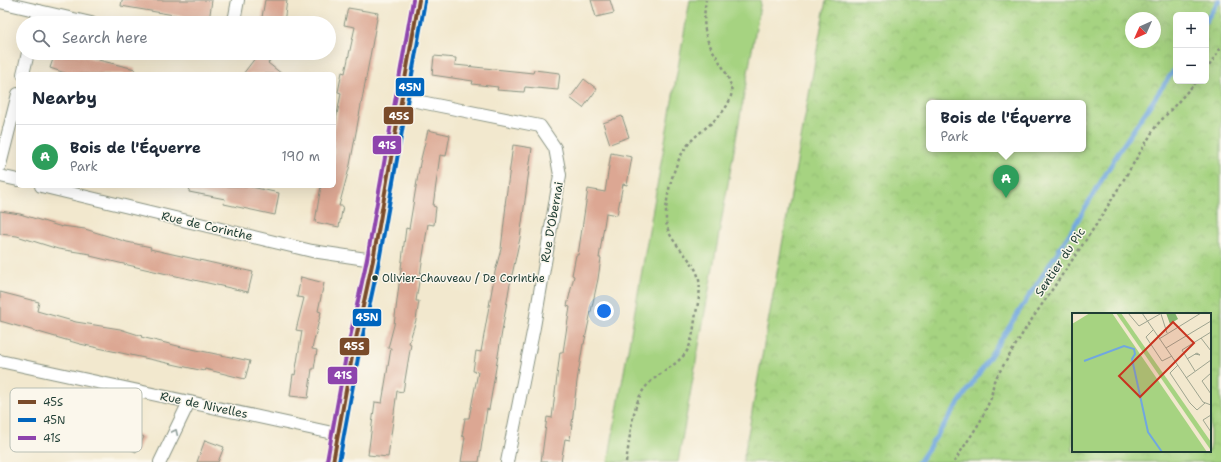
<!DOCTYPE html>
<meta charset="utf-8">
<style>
:root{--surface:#fff;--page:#f2f2f3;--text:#1f2937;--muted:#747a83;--line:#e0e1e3;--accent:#1a73e8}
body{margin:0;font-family:"Shantell Sans",sans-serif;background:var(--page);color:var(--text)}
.controls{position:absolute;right:12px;top:12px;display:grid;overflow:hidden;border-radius:6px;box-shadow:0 4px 16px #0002}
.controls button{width:36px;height:36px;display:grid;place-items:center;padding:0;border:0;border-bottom:1px solid var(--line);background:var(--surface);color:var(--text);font:20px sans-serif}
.compass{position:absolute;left:1125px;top:12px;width:36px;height:36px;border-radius:50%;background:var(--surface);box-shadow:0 4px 16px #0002;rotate:225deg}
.you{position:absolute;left:604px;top:311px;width:14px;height:14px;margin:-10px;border:3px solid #fff;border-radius:50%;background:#1a73e8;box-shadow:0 0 0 6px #1a73e833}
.badge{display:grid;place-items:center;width:26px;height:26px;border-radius:50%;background:var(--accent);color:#fff;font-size:13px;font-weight:700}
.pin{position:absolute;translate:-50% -33px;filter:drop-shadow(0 1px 2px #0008)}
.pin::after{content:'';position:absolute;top:21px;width:14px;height:12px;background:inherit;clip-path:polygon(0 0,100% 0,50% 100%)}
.popup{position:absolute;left:926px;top:100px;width:160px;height:52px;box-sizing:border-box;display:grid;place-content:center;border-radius:6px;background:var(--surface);filter:drop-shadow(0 1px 3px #0005);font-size:13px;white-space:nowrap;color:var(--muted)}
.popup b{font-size:15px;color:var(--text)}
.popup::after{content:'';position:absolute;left:50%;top:100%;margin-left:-8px;border:8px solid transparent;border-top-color:var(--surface)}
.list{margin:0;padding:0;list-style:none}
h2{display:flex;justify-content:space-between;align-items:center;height:52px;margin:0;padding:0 16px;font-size:17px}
h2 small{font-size:13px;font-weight:400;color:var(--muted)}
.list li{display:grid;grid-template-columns:26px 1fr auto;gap:12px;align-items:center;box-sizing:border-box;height:64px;padding:0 16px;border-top:1px solid var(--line)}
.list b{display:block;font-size:15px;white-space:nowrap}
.list p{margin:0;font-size:13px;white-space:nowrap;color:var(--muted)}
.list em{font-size:13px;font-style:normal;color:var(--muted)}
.icon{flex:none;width:22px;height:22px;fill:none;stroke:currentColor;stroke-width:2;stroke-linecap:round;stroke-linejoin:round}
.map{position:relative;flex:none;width:1221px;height:462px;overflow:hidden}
.search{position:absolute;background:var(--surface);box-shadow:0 4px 16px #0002;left:16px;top:16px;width:320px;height:44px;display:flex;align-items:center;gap:10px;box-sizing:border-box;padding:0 14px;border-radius:22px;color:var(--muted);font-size:15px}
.panel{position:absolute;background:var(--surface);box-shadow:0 4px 16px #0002;left:16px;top:72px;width:320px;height:116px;border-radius:6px}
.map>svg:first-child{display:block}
</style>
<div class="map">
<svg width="1221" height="462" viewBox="0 0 1221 462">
<defs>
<pattern id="park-crowns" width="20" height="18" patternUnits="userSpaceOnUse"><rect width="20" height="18" fill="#a6d381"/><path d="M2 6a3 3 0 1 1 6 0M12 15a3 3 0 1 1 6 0" fill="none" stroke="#8eb670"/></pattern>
</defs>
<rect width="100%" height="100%" fill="#fbf7ec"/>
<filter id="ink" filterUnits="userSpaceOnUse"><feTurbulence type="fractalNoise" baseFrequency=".025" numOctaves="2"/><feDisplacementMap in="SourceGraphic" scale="8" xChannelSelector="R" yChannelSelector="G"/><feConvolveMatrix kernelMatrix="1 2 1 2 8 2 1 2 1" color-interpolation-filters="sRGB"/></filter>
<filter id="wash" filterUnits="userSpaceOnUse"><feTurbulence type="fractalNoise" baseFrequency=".012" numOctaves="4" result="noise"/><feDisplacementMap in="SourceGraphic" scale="16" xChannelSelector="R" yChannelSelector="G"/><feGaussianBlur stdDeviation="0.9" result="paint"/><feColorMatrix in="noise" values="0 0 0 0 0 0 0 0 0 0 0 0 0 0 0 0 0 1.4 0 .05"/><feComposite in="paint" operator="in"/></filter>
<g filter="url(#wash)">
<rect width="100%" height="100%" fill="#f2e8ce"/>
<path fill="#a6d381" stroke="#62885a" d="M690,0H761L678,462H608Z"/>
<path fill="url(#park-crowns)" stroke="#62885a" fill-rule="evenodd" d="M826,0H1221V462H743ZM1176,15H1206V81H1176ZM1131,18H1155V42H1131ZM929,103H1083V149H929ZM1073,314H1210V451H1073Z"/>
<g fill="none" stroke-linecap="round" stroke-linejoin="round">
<g stroke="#71a7df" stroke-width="4.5">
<path d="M1206,21L1219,0"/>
<path d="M919,462L976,378L1073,228L1123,145L1176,67"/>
</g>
</g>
<g id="blocks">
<g fill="#dca793">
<path d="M122,0H212L209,21L121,6Z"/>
<path d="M265,0H287L284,23H261Z"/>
<path d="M591,0H610L614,13L596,17Z"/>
<path d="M348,8L378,13L350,165L339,206H343L339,227L315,222L321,186H334V131L341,93L338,92L342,72L345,73L355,27L344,25Z"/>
<path d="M55,53H70L135,69L134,74H68L50,68Z"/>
<path d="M259,53H276L268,63L282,74H243Z"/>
<path d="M434,56L456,58L455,65L533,73L534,70L560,73L558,90L525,87L524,92L497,90L498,87L472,84L473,81L432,75Z"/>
<path d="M584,79L597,89L583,108L570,98Z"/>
<path d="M622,116L629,137L610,144L603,123Z"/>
<path d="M428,130L450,135L446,156L440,155L433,206L436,207L434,225L428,224L416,301H419L416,320L409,343L411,344L403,392L397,391L388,457L368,455L375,402L382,403L391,348H388L394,325L406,228L409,229L420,163Z"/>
<path d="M513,145L532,148L520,238L509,289L489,410L487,409L479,462H461L465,437L462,436L465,418H469L478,372L473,371L476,351L481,352L495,272L501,249L506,205H505Z"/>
<path d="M611,153L632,157L627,185L623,184L617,215L606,213L599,258H601L598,279L584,344H583L577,381L570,440L565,439L561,462H541L547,417L552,418L560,352H563L570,307L567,306L574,276L572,275L576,255H578L588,189L605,192Z"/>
<path d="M190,186H247L279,193L275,215L224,204L225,199L189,192Z"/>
<path d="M0,211L20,214L62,227V226L85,229L127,242L151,247L150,249L253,272L248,292L145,269L90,256L91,254L58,249L17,236L0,234Z"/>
<path d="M301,277L324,283L318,311L321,312L312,349L317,350L314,369H312L308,398L290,396L293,374L295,375L302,331L296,330L304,298L297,297Z"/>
<path d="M0,292L39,302L37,311L76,322L120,329L142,336L141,337L182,347L250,361L245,379L205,369L204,371L80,344L0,321Z"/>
<path d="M29,398L54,413L57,407L87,422L89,418L98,422L100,417L144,437L136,452L111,440L107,449L74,435L72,439L41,423L39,426L19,415Z"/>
<path d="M205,440L224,447L218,462H197Z"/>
</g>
</g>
</g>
<g filter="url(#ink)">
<use href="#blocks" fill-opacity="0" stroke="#889281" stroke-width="1"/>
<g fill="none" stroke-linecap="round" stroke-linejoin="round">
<defs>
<g id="street">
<path d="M0,2L91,23"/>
<path d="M36,23L39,11"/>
<path d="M232,23L235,16L238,0"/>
<path d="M23,74L28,53"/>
<path d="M401,98L540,126L555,148L560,175L534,327L507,462"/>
<path d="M0,165L18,94"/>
<path d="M0,176L18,180"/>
<path d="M41,186L312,251L373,260"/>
<path d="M0,361L337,434"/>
<path d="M160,462L189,402"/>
<path d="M333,462L352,357L373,260L419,0"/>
</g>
</defs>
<use href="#street" stroke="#889281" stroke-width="14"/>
<g stroke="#889281" stroke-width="2.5" stroke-dasharray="3 3" stroke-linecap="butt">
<path d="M1206,71L1221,47"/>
<path d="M626,462C630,440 631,411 642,392C653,374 676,368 687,351C693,340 694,325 696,313C698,303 701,291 699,280C695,257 667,244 666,220C665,195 675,156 693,139C706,126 726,115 731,96C735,79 713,55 707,39C703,26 704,13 706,0"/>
<path d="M954,462L980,422L991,398L994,381L1026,328L1100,219L1156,126L1197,81"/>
</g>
<use href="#street" stroke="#fff" stroke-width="12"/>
<defs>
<path id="bus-1" d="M333,462L352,357L373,260L419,0"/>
<path id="bus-2" d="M339,462L358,358L379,261L425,1"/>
<path id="bus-3" d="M327,461L346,356L367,259L413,0"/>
</defs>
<use href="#bus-1" stroke="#fbf7ec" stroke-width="7"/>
<use href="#bus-2" stroke="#fbf7ec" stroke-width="7"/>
<use href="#bus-3" stroke="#fbf7ec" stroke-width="7"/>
<use href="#bus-1" stroke="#7a4b2a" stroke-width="4"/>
<use href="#bus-2" stroke="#0065bd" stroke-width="4"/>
<use href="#bus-3" stroke="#8e44ad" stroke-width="4"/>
</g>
<defs><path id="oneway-chevron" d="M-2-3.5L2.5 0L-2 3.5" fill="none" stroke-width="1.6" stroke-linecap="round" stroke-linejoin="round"/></defs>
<use stroke="#8f9e9a" href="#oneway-chevron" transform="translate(175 432) rotate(-65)"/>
</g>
<circle fill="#1f3d34" stroke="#fbf7ec" stroke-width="1.5" cx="375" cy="278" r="3.5"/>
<g text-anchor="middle" stroke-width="3" stroke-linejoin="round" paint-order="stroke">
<g font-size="11" fill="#1f3d34" stroke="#fbf7ec" text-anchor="start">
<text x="382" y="282">Olivier-Chauveau / De Corinthe</text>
</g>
<g font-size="12" fill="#1f3d34" stroke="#fbf7ec">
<text transform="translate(552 222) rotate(-80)" y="4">Rue D'Obernai</text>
<text transform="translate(207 226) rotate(13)" y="4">Rue de Corinthe</text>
<text transform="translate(1060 262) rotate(-56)" y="4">Sentier du Pic</text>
<text transform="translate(204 405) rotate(12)" y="4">Rue de Nivelles</text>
</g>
</g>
<g transform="translate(1072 313)">
<rect width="139" height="139" fill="#f2e8ce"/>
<path d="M44,0H49L139,129L138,136Z" fill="#a6d381"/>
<path d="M94,0H103L106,6L98,11Z" fill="#84b56f"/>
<path d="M18,0H40L135,139H0V11Z" fill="#a6d381"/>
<path fill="none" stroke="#71a7df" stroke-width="2" d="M12,48L52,33L62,36L63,41L60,46L76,119L90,139"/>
<path fill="none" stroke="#9ea490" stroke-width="1" d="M56,0L67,13L88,1M70,0L131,89L139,92M89,1L95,20M81,17L74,24L90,48L100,43M129,25L139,38M87,26L129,0M94,35L139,8M115,46L125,40L128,42L123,41M106,52L98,60L118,90L125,97L133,90M123,58L110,37L139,19M139,60L130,68L139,81M114,65L139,47M139,102L131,107L139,119"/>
<path fill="#c8321e" fill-opacity="0.15" stroke="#c8321e" stroke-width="2" d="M101,9L122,30L68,84L47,63Z"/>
<rect width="139" height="139" fill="none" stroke="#1f3d34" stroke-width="2"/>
</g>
<rect x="10" y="388" width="132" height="64" rx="6" fill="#fbf7ec" stroke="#b9bfb5" stroke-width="1"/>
<rect x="18" y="400" width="18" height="4" fill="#7a4b2a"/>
<rect x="18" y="418" width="18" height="4" fill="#0065bd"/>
<rect x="18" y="436" width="18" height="4" fill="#8e44ad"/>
<g font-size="11" fill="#1f3d34">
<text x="43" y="406">45S</text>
<text x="43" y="424">45N</text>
<text x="43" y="442">41S</text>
</g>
<g stroke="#fbf7ec" stroke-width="1.5">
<rect x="395" y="77" width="30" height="20" rx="4" fill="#0065bd"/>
<rect x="383" y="106" width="31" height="19" rx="4" fill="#7a4b2a"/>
<rect x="372" y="135" width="30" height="20" rx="4" fill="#8e44ad"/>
<rect x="352" y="308" width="30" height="19" rx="4" fill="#0065bd"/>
<rect x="339" y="337" width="31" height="19" rx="4" fill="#7a4b2a"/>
<rect x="327" y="366" width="31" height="19" rx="4" fill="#8e44ad"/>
</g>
<g font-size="11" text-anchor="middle" font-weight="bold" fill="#fff">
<text x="410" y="91">45N</text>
<text x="399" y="120">45S</text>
<text x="387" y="149">41S</text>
<text x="367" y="321">45N</text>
<text x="354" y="350">45S</text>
<text x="343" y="379">41S</text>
</g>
</svg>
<div class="controls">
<button>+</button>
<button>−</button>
</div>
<svg class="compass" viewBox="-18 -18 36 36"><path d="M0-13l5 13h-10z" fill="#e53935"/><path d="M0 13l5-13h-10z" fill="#747a83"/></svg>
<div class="you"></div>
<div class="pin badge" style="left:1006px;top:198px;background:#2e9e5b">A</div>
<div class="popup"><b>Bois de l'Équerre</b>Park</div>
<div class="search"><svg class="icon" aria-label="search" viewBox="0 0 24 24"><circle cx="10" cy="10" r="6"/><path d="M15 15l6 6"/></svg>Search here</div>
<section class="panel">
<h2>Nearby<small></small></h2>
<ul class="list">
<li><span class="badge" style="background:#2e9e5b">A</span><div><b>Bois de l'Équerre</b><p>Park</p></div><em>190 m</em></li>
</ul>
</section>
</div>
